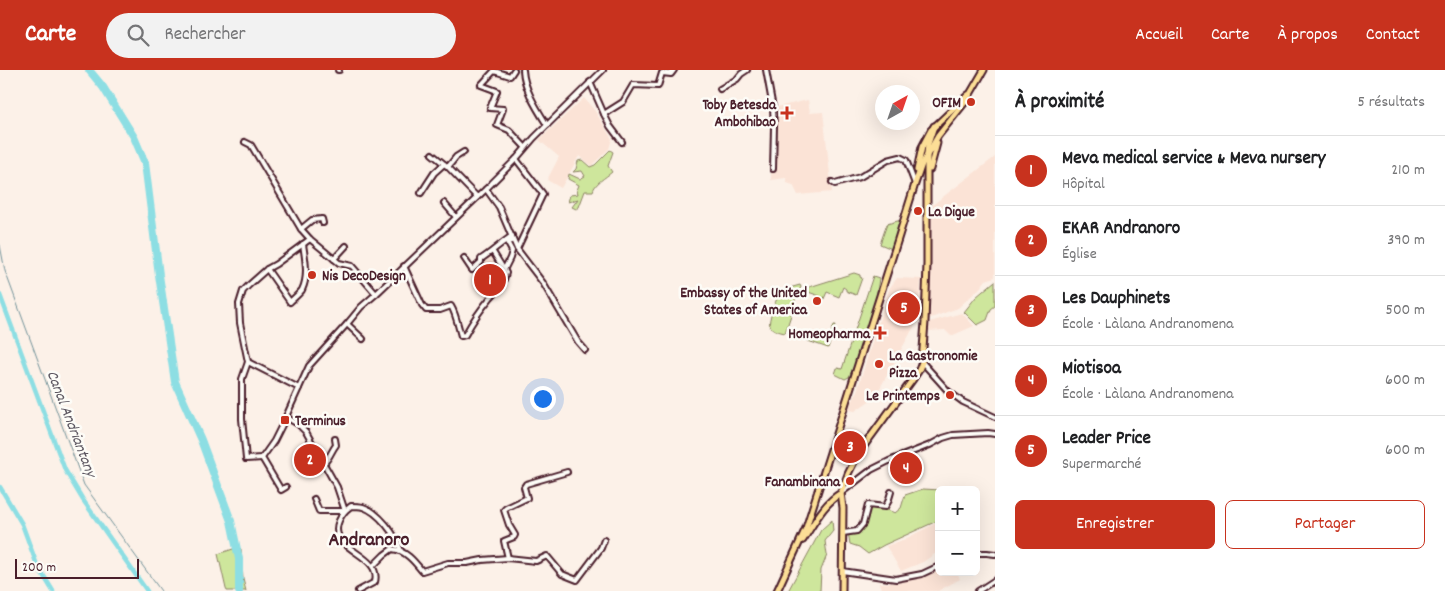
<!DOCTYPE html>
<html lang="fr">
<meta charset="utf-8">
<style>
:root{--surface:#fff;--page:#f2f2f2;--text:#202124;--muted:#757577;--line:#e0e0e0;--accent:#c8321e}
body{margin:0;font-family:Dekko,sans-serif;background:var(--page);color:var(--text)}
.controls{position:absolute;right:15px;bottom:15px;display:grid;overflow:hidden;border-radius:8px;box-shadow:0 5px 20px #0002}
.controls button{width:45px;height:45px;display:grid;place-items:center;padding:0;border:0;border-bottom:1px solid var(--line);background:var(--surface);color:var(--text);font:25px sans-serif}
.compass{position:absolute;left:875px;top:15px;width:45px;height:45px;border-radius:50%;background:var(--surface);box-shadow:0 5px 20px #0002;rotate:40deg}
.scale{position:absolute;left:15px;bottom:12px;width:124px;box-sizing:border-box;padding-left:5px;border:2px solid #4a1f2b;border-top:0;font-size:14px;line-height:18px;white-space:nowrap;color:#4a1f2b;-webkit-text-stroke:4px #fdfcf7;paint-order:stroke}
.you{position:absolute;left:542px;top:328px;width:18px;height:18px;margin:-12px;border:4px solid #fff;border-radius:50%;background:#1a73e8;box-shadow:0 0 0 8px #1a73e833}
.badge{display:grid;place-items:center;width:32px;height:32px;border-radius:50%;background:var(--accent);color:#fff;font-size:16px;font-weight:700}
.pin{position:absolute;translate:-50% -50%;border:2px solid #fff;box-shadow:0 1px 5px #0006}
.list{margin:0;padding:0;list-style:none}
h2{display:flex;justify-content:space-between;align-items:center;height:65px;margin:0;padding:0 20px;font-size:21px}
h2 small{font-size:16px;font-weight:400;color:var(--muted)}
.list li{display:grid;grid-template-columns:32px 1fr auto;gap:15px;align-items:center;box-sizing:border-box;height:70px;padding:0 20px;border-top:1px solid var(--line)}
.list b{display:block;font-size:19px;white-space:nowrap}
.list p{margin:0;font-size:16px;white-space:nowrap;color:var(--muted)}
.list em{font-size:16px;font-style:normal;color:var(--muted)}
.actions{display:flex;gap:10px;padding:15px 20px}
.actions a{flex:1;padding:11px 0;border:1px solid var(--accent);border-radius:8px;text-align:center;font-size:18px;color:var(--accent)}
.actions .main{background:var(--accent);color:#fff}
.icon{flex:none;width:28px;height:28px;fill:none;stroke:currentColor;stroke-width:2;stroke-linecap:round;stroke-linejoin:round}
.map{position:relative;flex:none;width:995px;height:521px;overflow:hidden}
header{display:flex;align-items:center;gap:30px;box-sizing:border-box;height:70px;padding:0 25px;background:var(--accent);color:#fff}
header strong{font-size:24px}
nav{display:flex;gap:28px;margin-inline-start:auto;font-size:18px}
.search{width:350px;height:45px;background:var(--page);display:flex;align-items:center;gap:12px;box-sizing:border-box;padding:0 18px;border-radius:28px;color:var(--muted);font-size:19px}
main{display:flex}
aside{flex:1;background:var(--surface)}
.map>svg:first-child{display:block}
</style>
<header>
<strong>Carte</strong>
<div class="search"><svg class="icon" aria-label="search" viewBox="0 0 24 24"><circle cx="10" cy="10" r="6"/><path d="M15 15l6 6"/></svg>Rechercher</div>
<nav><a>Accueil</a><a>Carte</a><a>À propos</a><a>Contact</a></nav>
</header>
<main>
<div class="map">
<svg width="995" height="521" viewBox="0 0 995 521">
<rect width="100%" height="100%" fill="#fcf1e8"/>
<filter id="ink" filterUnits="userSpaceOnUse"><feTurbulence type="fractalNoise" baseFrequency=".02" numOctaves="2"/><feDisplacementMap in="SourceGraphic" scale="10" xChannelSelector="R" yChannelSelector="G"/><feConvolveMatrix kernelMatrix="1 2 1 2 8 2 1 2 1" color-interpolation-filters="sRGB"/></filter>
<g filter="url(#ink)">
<g fill="#fbe3d6">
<path d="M584,28L595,41L612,69L609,79L591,96L579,86L561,118L547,110L559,87L539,70Z"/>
<path d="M808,30L810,43L823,42L832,122L798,125L793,115L787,113L786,108L771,110L773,38Z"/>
<path d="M995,87V207L986,210L979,219L958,238L928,249L931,136Z"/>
<path d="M493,184L501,200L504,203L500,216L489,226L472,202L483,193V190Z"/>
<path d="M897,208L921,209L919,250L917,251L875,327L855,341L849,340L847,338L853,330L856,324L889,219Z"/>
<path d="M962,243L974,256L951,266L945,260L927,261L926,253Z"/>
<path d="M938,452L939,455V481L923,492L901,501L886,476L903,470Z"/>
<path d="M939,499V502H957L960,509L938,521H882L879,513H899Z"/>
</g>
<g fill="#cee69c" stroke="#8c8264">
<path d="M610,80L613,82L608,96L612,102C605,108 595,113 593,121H585L579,137L576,139L572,137L578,129L568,132L570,125L578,124L577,120L579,115L568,109L569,104L580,109L585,106L582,101L573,102L576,99L578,91L582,90L590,97L595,95Z"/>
<path d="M901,150L892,179L880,174L887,154Z"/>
<path d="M854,203L860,205V207L862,208L856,225L846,221V219L843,217L839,227L827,222L823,231L819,230L820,226L808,222V220L803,219Z"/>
<path d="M873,206L879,208L876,229L854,296L849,307L845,309L835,304L837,298L842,299Z"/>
<path d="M995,211V236L991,239L987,250L977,255L964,242L976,227Z"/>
<path d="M800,215L801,217L793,235L794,236L785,263C780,262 772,260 770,256C767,251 777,229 779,223L782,220Z"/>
<path d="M834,255H836L828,278L808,271V270H810L812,265L828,271Z"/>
<path d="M923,419L941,420H939V450L884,475L868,484L859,477L850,474L848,462H858L863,454L868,436L882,438L895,443L901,438L905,425Z"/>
<path d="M832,450L833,461L825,471L827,485L821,500L820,521H788L821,460Z"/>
<path d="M239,477L241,479L243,509L246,521H227L226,519L218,484Z"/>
</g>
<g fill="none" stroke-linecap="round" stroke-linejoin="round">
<path stroke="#729299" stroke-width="1" d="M0,175L5,201L84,415L161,521"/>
<g stroke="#8ddee3" stroke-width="4.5">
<path d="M0,225L65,400L83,430L147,521"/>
<path d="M0,417L22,454L37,495L53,521"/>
</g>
<path stroke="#8ddee3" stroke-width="8" d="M89,0L103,17L134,67L145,93L159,205L175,312L201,370L231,451L239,489V521"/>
<defs>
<g id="minor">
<path d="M338,0H339"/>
<path d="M514,0L510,6L494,1L481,15L497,21L490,38L503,39L497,55L509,60L525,77"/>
<path d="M523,0C524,19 537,39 547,55"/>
<path d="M766,0L773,38L774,57L773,99"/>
<path d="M590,12L604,44"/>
<path d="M720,19L737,9L741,4L747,0"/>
<path d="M245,72L251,75L301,159L310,169L339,193L352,196L376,224"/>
<path d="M622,72L610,56L604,44L623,32L633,15L658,16L662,3L671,4L674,0"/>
<path d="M432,84L448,97L477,127"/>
<path d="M516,89L543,124L517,179"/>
<path d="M448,97L456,87L464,82"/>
<path d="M832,112L835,114L860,107L888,90L900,87L906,90L915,114"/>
<path d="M486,119L499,137L517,179L543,213L578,272L585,280"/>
<path d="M421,123L434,103L444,94"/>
<path d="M444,133L456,147"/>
<path d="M301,159L312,150L322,149L323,153"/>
<path d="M464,188L472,200L481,192V189C492,182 501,173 512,166"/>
<path d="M334,189L346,176"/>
<path d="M404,196L422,235L426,240H440L451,236C456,244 458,256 461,266L465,265C472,252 481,239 491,227C500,217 502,217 506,203L493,182"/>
<path d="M267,199L290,232C294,228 299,224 302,220C309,206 305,188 303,174"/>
<path d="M504,200L510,188L512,181L507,172L511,171L512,166"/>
<path d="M347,254L363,269"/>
<path d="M248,292L299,318"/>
<path d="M922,292L948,321L963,332L995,347"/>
<path d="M286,347L298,354L306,362L337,417L345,441C314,480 383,480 375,512L358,521"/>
<path d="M262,388L246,389L242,349V309L248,292L240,253L239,234L243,221L249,215L267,199L276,194L310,169"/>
<path d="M324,393C330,388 331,381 336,375L335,369"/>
<path d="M286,417L281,420L262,388L274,371L284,351L309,296L347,254L361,237L376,224L486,119L516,89L534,68L603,0"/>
<path d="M841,423L871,400L889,391L930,375L943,368L953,365L988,363L995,364"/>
<path d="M314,429L319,441H345L351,436C355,436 359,436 363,437C379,442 396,465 401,481"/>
<path d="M843,463L857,461L863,454L868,435L885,437L888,432L891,422"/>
<path d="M976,483H987L995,484"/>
<path d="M508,488L504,471L514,467L515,465L509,455L504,440L506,438L527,428L524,417L526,414L567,402"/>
<path d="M373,496L384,485L392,479C405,480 414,491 422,501L448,493H467L482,490L508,488L536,491L547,486L562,504L577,510L601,478L604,470"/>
<path d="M842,501L896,509L922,504L939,496"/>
<path d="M978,521L995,510"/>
</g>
<g id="major">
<path d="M930,99L937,73"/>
<path d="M917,100L922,77L931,60L968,25"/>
<path d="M803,470C814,453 824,433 841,423"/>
<path d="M777,521L806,458L898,169L915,114L922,94L938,66L966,31L984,0"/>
<path d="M842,521L843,438L841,423L848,404L858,384L913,309L919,300L922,292L925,252L927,194V85L928,74L934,56"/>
</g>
</defs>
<use href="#minor" stroke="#4a1f2b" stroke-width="8"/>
<use href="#major" stroke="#4a1f2b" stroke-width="9"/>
<use href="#minor" stroke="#fdfcf7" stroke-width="4"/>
<use href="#major" stroke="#fcde96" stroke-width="5"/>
</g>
</g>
<g fill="#c8321e" stroke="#fdfcf7" stroke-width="2">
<circle cx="971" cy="32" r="5"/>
<path d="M784.5 35.5h5v5h5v5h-5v5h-5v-5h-5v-5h5z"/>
<circle cx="918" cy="141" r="5"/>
<circle cx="312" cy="205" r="5"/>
<circle cx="817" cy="231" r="5"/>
<path d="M877.5 255.5h5v5h5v5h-5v5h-5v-5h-5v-5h5z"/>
<circle cx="879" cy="294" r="5"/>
<circle cx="950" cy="325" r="5"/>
<rect x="280" y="345" width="10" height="10" rx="2.5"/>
<circle cx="850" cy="411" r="5"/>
</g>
<g text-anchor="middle" stroke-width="5" stroke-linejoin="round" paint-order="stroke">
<g font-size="15" font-weight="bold" fill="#4a1f2b" stroke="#fdfcf7" text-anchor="end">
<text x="961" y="37">OFIM</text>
<text x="776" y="39">Toby Betesda<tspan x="776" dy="17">Ambohibao</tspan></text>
<text x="928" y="146" text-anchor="start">La Digue</text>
<text x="322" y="210" text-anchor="start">Nis DecoDesign</text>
<text x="807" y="227">Embassy of the United<tspan x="807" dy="17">States of America</tspan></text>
<text x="870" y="268">Homeopharma</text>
<text x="889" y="290" text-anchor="start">La Gastronomie<tspan x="889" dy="17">Pizza</tspan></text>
<text x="940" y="330">Le Printemps</text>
<text x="295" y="355" text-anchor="start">Terminus</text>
<text x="840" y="416">Fanambinana</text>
</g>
<g font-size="16" font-style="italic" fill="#5e5862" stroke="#fdfcf7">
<text transform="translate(73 353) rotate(69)" y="6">Canal Andriantany</text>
</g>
<g font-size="20" font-weight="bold" fill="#4a1f2b" stroke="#fdfcf7">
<text x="369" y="475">Andranoro</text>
</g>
</g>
</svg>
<div class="controls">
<button>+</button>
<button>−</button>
</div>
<svg class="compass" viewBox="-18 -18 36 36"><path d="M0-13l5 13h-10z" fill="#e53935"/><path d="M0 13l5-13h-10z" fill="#757577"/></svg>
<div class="scale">200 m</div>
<div class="you"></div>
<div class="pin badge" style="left:490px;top:210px">1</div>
<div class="pin badge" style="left:310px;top:390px">2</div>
<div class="pin badge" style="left:850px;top:377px">3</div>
<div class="pin badge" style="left:906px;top:398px">4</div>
<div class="pin badge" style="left:904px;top:238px">5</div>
</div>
<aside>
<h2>À proximité<small>5 résultats</small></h2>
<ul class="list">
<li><span class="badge">1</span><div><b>Meva medical service &amp; Meva nursery</b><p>Hôpital</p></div><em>210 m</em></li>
<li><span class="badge">2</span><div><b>EKAR Andranoro</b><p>Église</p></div><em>390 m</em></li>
<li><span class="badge">3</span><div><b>Les Dauphinets</b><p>École · Làlana Andranomena</p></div><em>500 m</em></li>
<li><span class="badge">4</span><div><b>Miotisoa</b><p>École · Làlana Andranomena</p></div><em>600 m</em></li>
<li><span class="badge">5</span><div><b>Leader Price</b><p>Supermarché</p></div><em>600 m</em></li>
</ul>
<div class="actions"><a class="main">Enregistrer</a><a>Partager</a></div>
</aside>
</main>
